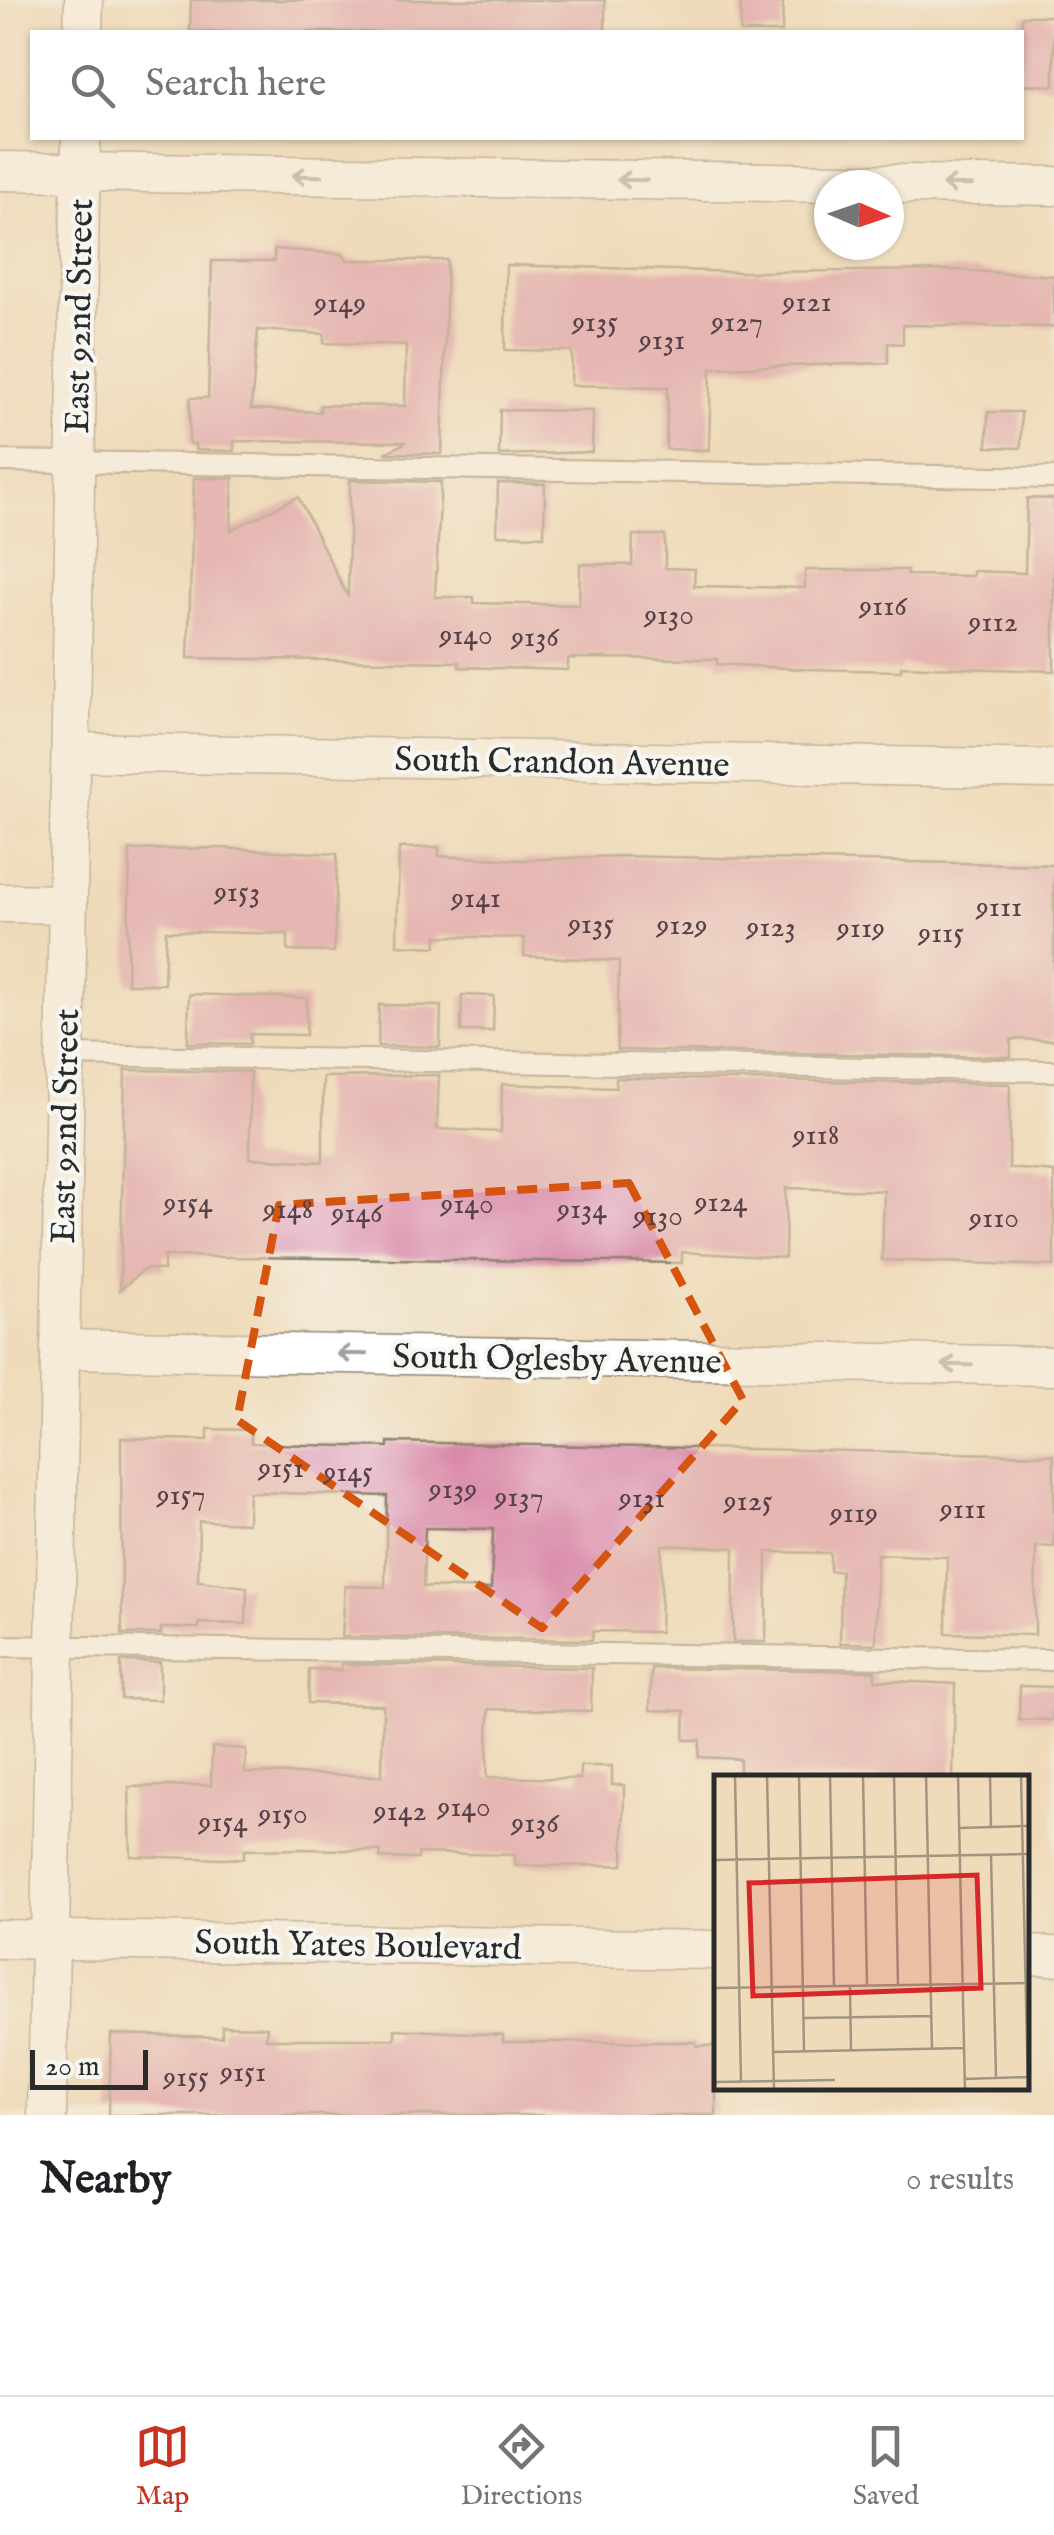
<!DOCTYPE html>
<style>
:root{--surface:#fff;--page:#f2f2f2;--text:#202124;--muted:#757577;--line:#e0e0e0;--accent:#c8321e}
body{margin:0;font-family:"IM FELL English",serif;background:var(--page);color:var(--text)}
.compass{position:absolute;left:814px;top:170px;width:90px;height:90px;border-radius:50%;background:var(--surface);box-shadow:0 2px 8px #0004;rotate:92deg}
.scale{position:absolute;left:30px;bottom:25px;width:118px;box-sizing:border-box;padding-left:10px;border:5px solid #2b2b2b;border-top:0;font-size:28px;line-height:35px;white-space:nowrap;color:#2b2b2b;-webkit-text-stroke:8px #f6f6f2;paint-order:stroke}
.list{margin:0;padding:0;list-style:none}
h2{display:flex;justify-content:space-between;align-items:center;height:130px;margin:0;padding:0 40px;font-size:42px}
h2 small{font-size:32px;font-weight:400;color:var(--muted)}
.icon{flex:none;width:55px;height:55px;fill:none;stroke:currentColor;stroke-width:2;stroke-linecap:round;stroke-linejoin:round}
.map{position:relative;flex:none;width:1054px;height:2115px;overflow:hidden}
.search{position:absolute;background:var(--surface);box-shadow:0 2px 8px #0004;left:30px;right:30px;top:30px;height:110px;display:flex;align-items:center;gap:25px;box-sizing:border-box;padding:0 35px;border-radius:0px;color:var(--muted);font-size:38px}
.sheet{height:280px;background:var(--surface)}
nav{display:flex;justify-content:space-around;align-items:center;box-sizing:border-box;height:140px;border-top:2px solid var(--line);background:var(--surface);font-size:28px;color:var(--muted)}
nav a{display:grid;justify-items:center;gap:5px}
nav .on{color:var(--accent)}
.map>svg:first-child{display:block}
</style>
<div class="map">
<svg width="1054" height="2115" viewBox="0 0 1054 2115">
<rect width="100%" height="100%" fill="#f6f6f2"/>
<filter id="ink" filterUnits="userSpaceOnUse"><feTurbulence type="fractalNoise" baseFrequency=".01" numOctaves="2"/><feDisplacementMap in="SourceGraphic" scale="20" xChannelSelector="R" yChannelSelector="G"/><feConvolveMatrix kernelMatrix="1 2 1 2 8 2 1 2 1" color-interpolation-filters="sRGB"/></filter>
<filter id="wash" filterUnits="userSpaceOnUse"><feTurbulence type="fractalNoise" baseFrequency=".0048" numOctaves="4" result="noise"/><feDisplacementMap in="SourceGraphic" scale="40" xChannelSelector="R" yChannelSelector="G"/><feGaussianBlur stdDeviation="2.25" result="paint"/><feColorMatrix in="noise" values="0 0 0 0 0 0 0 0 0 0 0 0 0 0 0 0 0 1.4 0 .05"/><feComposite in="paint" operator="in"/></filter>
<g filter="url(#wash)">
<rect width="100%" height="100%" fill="#efdbba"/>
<g id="blocks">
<g fill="#da89a8" fill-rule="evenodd">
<path d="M191,0H605V32H190Z"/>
<path d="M741,2L783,3L782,32H740Z"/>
<path d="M1022,16H1054V86L1022,84Z"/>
<path d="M274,249L343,254L348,260H447L442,454L385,453L407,442L234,441V451L195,450V444H189L190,398H208L212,261H274ZM258,330L324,334V343L406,345L405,406L320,405V412L251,409Z"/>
<path d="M506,265L741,272L954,270L1054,276V327L903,325V344L888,343V363L711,368L709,450L666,449L668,387L571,385L572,351L505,350Z"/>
<path d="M500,410L593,411L592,452L499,455Z"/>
<path d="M988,412H1021V448L987,447Z"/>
<path d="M194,478H233L231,530L298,497L348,597L350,480L441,482L435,597H474V603L579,605L580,564L632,565L633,535H665V568L695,569L694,586L805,588V570H907V575L973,576V571L1025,573L1027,498L1054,499V671L901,666V671L803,669L717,664V659L568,658V670L459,667V662L188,658Z"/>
<path d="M498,483L545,484L544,536L497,535Z"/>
<path d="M439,847V856L522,860L619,856L1054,865V1040L1011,1039V1057L617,1050L619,961L524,956L525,938L437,936L436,947L397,945L399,848Z"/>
<path d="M219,848L337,854L334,952L288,951V934L166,931L164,984H127L130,850Z"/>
<path d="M189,994L307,998L306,1035L250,1034V1044L188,1043Z"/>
<path d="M462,995L494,996L493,1031H461Z"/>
<path d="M379,1005L441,1006L440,1047L378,1046Z"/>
<path d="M125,1070L250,1072V1158L323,1162V1077L439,1075L437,1129L501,1132L502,1084L616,1088V1078L1010,1084L1009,1168L1054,1172V1266L882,1260L884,1191L786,1188L785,1258L682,1252V1263L164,1256V1270L144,1269L120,1290Z"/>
<path d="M208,1429L251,1430V1443L306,1445L388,1447V1442L1054,1455V1547L1036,1546L1035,1635L946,1633L947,1557L877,1554L876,1644L840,1643L841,1571H830V1553L767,1552L766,1642H733L734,1548L662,1545L660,1632L593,1631L592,1640L342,1637L345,1586L385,1587L387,1496L249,1492L248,1523L199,1521L198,1581L247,1587L246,1624L199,1623V1628H161V1634H122L121,1438L208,1440ZM425,1528L493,1529L491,1589L423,1587Z"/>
<path d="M121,1661L160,1662V1700L121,1699Z"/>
<path d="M341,1664L592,1668L591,1711L489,1709L487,1777L580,1779V1766H612V1785H624L623,1865L515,1866V1855L418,1853V1859L380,1858L381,1851L304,1849L244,1850V1858L224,1859L131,1856L129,1787L211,1785L212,1747L246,1749L245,1773L382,1776L383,1705L308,1703L309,1669L341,1670Z"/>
<path d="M651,1668L875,1671V1680L955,1684L953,1778H740V1759L699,1757L700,1740H684L685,1711L650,1710Z"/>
<path d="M1020,1686L1053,1687L1052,1720L1019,1719Z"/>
<path d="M222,2026L267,2027L266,2039H395V2029L503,2035V2042H696V2046H716V2115H109L111,2034L222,2037Z"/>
</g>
</g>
</g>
<g filter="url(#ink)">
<use href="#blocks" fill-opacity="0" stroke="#8d8372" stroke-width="2.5"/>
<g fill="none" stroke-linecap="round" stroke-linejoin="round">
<defs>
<g id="lane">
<path d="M0,461L1054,478"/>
<path d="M65,1055L1054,1071"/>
<path d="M0,1646L1054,1660"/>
</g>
<g id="street">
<path d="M83,32L84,0"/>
<path d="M0,171L1054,186"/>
<path d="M71,752L1054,769"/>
<path d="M0,903L68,904"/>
<path d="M60,1349L1054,1366"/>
<path d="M0,1939L716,1950"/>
<path d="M1026,1955L1054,1956"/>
<path d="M47,2115L81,138"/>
</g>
</defs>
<use href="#lane" stroke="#8d8372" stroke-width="24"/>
<use href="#street" stroke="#8d8372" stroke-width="41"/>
<use href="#lane" stroke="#fff" stroke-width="20"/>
<use href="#street" stroke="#fff" stroke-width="38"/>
</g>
<defs><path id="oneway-shaft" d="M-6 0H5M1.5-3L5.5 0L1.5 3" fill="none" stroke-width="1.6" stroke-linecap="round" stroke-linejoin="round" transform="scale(2.5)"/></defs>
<g stroke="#a0a0a0">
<use href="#oneway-shaft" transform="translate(307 176) rotate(-179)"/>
<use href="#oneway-shaft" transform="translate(632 180) rotate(-179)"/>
<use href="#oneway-shaft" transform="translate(957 185) rotate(-179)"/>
<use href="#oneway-shaft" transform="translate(352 1354) rotate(-179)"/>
<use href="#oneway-shaft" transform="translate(957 1365) rotate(-179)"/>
</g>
</g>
<path d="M0 0H1054V2115H0ZM629,1183L743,1400L542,1628L237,1420L279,1205Z" fill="#efdbba" fill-opacity=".55" fill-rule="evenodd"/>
<path fill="none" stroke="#d5540f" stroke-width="8" stroke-dasharray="20 12" stroke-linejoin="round" d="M629,1183L743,1400L542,1628L237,1420L279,1205Z"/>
<g text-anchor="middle" stroke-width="8" stroke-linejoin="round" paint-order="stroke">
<g font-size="30" fill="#57424a">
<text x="807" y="311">9121</text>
<text x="340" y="312">9149</text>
<text x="595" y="331">9135</text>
<text x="737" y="331">9127</text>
<text x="662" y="349">9131</text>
<text x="883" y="615">9116</text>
<text x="669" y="624">9130</text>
<text x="993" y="631">9112</text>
<text x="466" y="644">9140</text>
<text x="535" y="646">9136</text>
<text x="237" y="901">9153</text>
<text x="476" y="907">9141</text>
<text x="999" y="916">9111</text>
<text x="591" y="933">9135</text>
<text x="682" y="934">9129</text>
<text x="771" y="936">9123</text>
<text x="861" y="937">9119</text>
<text x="941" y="942">9115</text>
<text x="816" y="1144">9118</text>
<text x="721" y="1211">9124</text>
<text x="188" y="1212">9154</text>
<text x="467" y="1213">9140</text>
<text x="288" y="1218">9148</text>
<text x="582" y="1218">9134</text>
<text x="357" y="1222">9146</text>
<text x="658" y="1225">9130</text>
<text x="994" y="1227">9110</text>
<text x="281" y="1477">9151</text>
<text x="348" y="1481">9145</text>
<text x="453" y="1498">9139</text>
<text x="181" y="1504">9157</text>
<text x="519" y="1506">9137</text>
<text x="642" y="1507">9131</text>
<text x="748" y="1510">9125</text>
<text x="963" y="1518">9111</text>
<text x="854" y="1522">9119</text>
<text x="464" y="1816">9140</text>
<text x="400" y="1820">9142</text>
<text x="283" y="1823">9150</text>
<text x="223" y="1831">9154</text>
<text x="535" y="1832">9136</text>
<text x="243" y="2081">9151</text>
<text x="186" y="2086">9155</text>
</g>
<g font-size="35" fill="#2b2b2b" stroke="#f6f6f2">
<text transform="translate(78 316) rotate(-89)" y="12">East 92nd Street</text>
<text transform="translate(562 761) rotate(1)" y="12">South Crandon Avenue</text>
<text transform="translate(64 1126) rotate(-89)" y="12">East 92nd Street</text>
<text transform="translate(557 1358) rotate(1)" y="12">South Oglesby Avenue</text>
<text transform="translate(358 1944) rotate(1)" y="12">South Yates Boulevard</text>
</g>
</g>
<g transform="translate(714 1775)">
<rect width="315" height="315" fill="#efdbba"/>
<path fill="none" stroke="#a19581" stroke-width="2.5" d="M21,0L27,307M53,0L60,315M85,0L90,276M116,0L120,211M149,0L153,210M180,0L184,210M212,0L218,274M244,0L251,315M276,0L277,52M307,0L314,315M245,53L315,51M277,80L282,303M0,85L315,79M136,211L137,275M0,213L315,208M90,243L217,241M59,277L250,273M250,304L314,302M0,307L121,305"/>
<path fill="#d62828" fill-opacity="0.15" stroke="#d62828" stroke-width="5" d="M263,100L267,213L39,221L35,108Z"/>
<rect width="315" height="315" fill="none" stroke="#2b2b2b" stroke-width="5"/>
</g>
</svg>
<svg class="compass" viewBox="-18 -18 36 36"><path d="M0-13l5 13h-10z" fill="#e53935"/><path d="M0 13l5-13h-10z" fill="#757577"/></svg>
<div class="scale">20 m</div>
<div class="search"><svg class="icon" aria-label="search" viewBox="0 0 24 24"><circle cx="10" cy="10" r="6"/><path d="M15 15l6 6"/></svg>Search here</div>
</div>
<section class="sheet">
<h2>Nearby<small>0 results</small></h2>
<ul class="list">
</ul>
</section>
<nav>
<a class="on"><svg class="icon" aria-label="map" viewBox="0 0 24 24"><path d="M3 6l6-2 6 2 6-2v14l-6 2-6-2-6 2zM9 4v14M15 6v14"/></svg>Map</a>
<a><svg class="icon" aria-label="directions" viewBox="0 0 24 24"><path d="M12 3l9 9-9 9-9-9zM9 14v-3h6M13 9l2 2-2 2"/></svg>Directions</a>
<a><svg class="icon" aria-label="saved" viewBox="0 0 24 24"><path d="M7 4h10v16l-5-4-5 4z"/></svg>Saved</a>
</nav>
